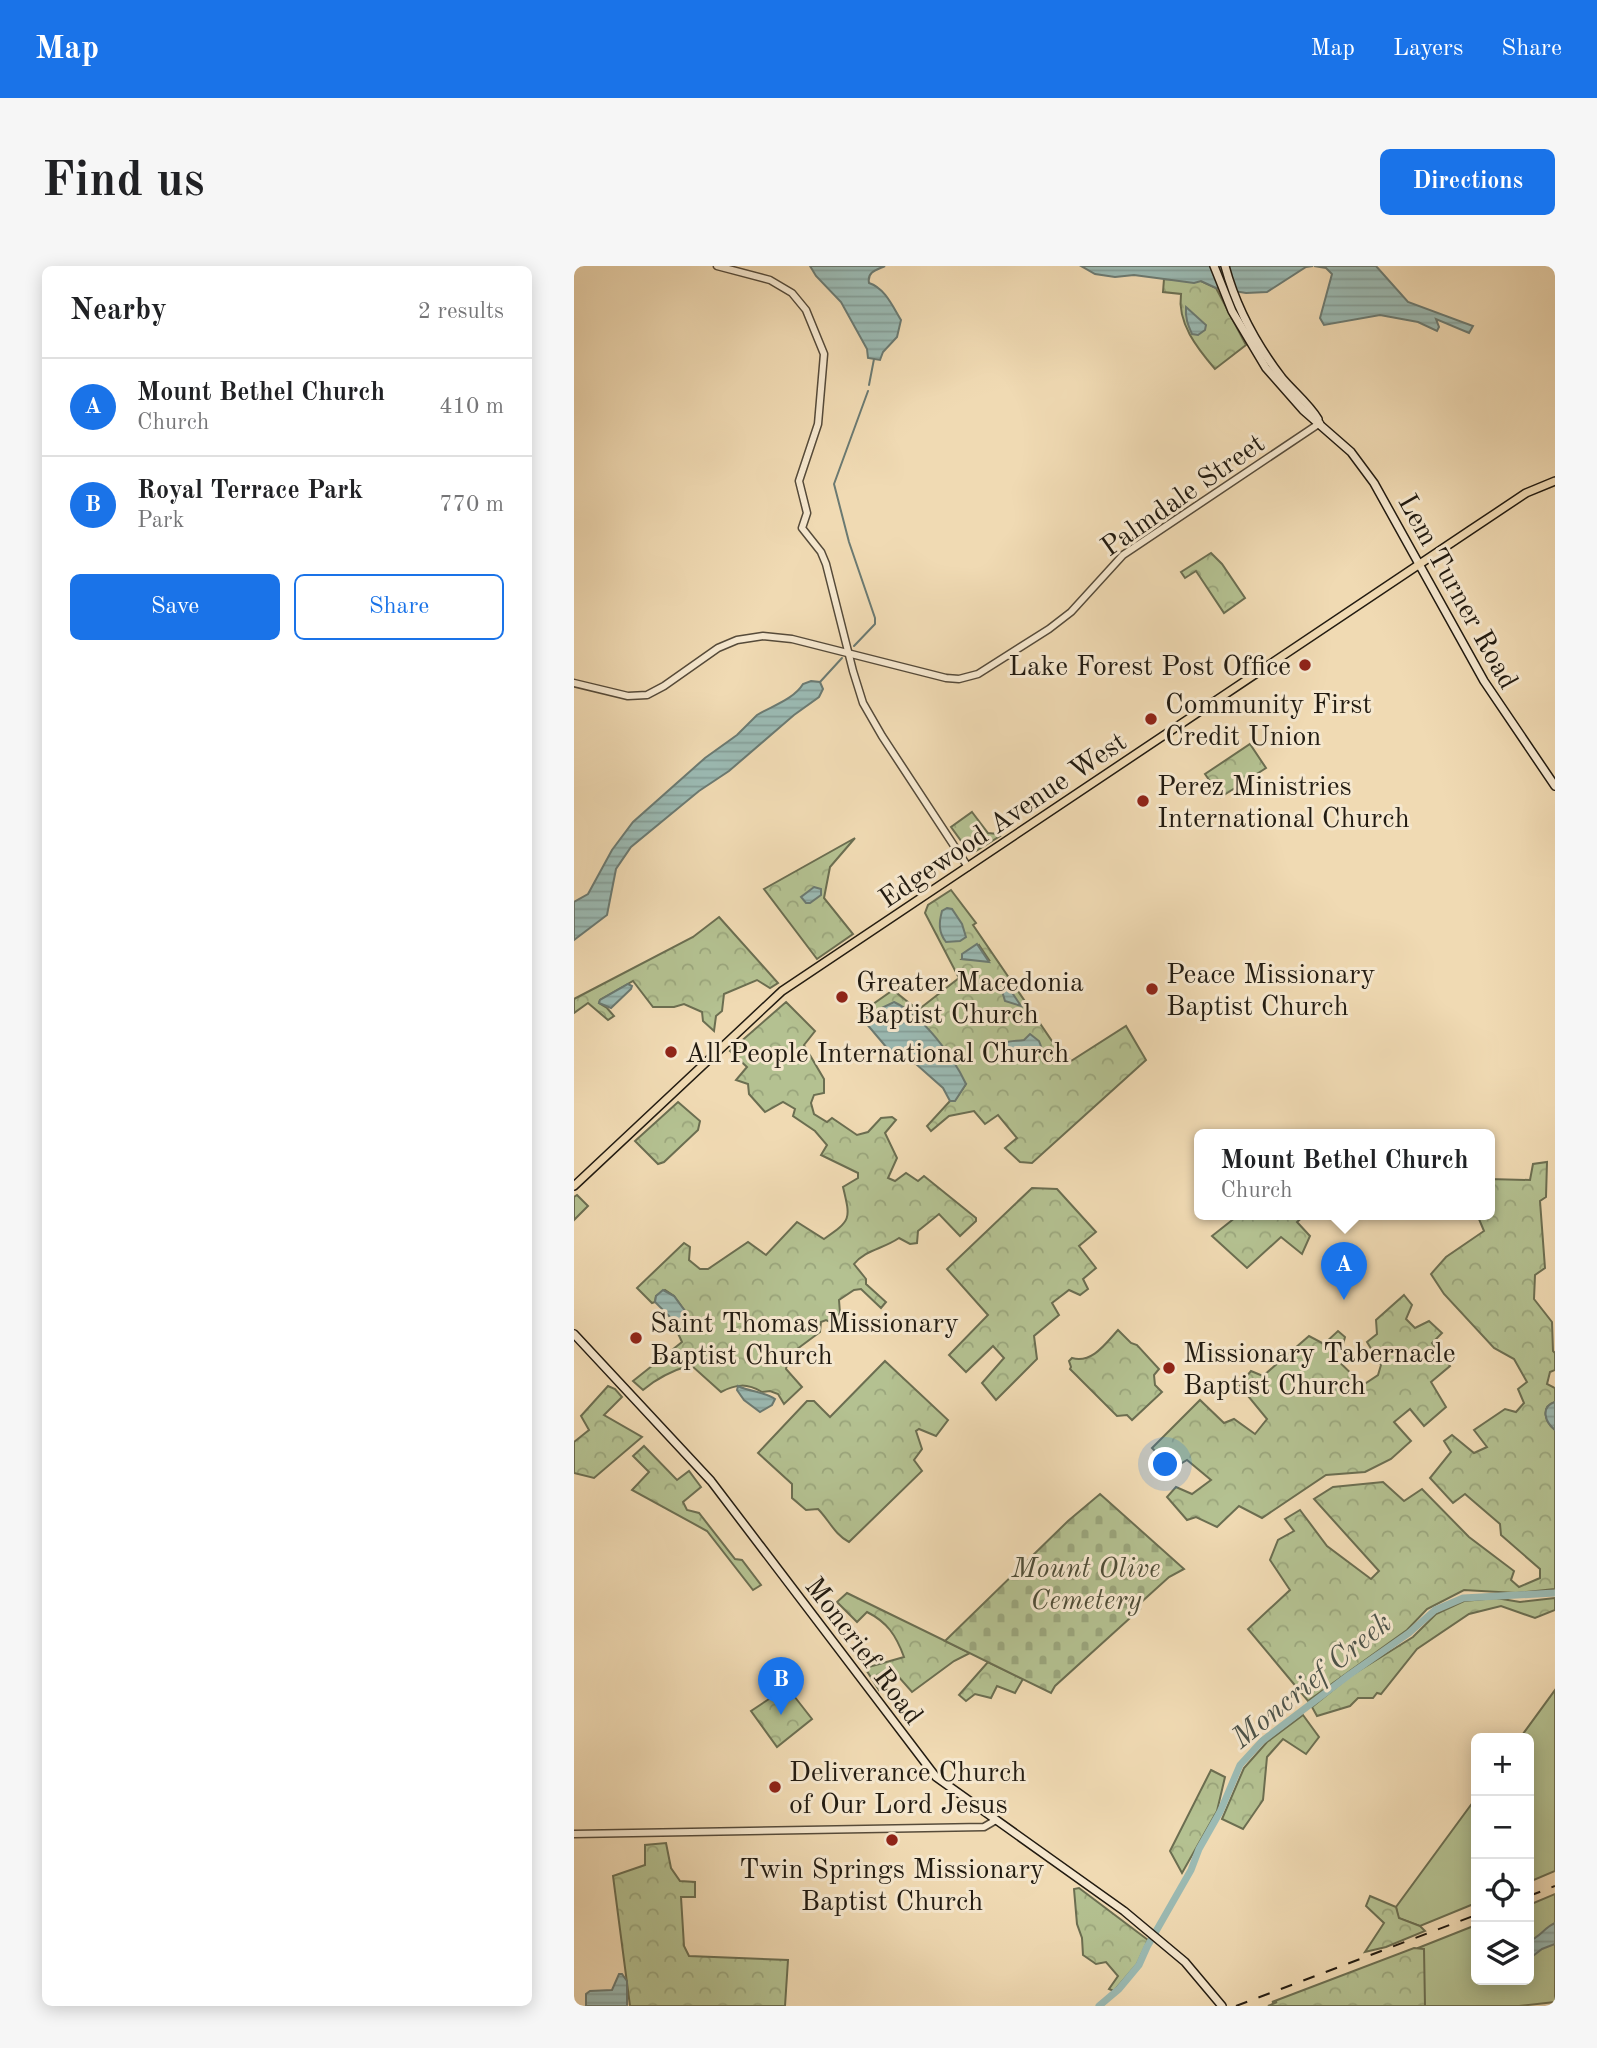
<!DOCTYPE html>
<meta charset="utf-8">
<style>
:root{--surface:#fff;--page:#f6f6f6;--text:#202124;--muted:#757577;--line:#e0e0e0;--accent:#1a73e8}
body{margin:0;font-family:"Old Standard TT",serif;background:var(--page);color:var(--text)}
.controls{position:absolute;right:21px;bottom:21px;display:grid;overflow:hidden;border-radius:10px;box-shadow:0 4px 18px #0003}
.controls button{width:63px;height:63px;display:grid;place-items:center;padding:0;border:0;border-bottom:2px solid var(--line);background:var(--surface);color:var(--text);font:35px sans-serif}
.you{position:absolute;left:592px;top:1199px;width:24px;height:24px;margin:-18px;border:5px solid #fff;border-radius:50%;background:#1a73e8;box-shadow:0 0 0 10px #1a73e833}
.badge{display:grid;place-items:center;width:46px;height:46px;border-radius:50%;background:var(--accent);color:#fff;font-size:23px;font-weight:700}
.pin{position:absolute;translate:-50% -58px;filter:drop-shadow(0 2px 4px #0008)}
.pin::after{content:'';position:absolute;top:37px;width:24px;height:21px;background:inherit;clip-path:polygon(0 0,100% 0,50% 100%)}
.popup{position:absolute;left:620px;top:863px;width:301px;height:91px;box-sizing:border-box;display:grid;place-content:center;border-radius:10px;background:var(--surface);filter:drop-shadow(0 2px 5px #0005);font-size:23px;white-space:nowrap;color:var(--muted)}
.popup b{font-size:26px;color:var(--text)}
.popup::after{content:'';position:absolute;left:50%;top:100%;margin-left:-14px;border:14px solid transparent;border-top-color:var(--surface)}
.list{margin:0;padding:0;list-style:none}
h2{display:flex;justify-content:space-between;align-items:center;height:91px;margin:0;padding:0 28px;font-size:30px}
h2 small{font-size:23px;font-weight:400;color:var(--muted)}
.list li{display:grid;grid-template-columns:46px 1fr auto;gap:21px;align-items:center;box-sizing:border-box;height:98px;padding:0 28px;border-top:2px solid var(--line)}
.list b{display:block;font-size:26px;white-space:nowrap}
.list p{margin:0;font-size:23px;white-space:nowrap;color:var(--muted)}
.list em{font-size:23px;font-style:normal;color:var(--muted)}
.actions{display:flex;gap:14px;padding:21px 28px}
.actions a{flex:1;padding:16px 0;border:2px solid var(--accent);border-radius:10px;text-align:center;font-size:24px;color:var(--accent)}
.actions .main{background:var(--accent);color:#fff}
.icon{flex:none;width:38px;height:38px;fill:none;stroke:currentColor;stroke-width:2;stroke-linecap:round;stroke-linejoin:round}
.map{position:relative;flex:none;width:981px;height:1740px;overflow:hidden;border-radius:10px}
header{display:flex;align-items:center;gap:42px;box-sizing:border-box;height:98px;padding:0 35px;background:var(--accent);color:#fff}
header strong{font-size:33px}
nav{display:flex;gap:38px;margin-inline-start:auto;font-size:24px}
.intro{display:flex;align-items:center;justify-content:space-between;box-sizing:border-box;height:168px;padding:0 42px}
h1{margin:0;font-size:49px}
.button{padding:18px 32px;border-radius:10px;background:var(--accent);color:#fff;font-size:24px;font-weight:700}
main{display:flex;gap:42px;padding:0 42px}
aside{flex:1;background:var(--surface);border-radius:10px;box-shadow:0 4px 18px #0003}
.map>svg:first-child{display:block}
</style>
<header>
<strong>Map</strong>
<nav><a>Map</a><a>Layers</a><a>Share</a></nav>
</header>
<div class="intro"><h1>Find us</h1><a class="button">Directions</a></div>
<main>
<aside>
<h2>Nearby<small>2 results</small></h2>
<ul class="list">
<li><span class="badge">A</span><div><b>Mount Bethel Church</b><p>Church</p></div><em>410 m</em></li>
<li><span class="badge">B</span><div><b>Royal Terrace Park</b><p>Park</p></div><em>770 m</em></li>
</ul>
<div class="actions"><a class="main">Save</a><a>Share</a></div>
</aside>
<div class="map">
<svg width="981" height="1740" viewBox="0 0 981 1740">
<defs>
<pattern id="forest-crowns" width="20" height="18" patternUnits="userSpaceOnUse" patternTransform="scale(1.75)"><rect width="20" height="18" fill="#b4c191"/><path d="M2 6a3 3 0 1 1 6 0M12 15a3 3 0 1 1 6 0" fill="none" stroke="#9aa57c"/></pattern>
<pattern id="cemetery-stones" width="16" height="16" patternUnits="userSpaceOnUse" patternTransform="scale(1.75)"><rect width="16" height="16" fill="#b4c191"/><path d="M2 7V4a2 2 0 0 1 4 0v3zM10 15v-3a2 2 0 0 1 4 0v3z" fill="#9aa57c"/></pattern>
<pattern id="water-rules" width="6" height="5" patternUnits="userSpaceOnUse" patternTransform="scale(1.75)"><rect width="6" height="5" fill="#9bbab3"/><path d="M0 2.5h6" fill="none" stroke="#859f99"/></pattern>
</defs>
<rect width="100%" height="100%" fill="#f0dab3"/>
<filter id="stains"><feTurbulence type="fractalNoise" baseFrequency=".00286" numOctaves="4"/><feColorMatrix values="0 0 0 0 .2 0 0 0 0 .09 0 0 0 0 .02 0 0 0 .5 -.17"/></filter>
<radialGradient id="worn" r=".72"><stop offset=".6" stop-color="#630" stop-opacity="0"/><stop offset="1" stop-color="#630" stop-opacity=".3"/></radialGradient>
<g fill="#b4c191" stroke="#6b6e51" stroke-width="2">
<path d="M981,1424V1605L955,1616V1472H946Z"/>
<path d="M902,1532V1637L846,1660L824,1652L822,1641Z"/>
<path d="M981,1628V1736L945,1740H847L844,1682L902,1659V1714H955V1639Z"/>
</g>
<g fill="url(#forest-crowns)" stroke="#6b6e51" stroke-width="2" fill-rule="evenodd">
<path d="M590,13L627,15L642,22L672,79L641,103C623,82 603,57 607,28L589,26Z"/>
<path d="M637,287L648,298L671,332L650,347L622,305L611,312L607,306Z"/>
<path d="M676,478L692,502L647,531L631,508Z"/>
<path d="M398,546L414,567L424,568L426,570L402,585L393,583L377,561Z"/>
<path d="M281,572L256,601L250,632L279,668L243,693L190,623Z"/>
<path d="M377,624L402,657L399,659L478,775L497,795L552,760L572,794L458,897L446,896L431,882L443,872L424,849L411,858L400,845L375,850L357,865L353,860L376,835L381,834L392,818L293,749L290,754L285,748L319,724L344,744L385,712L351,647L354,639ZM405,679L415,694L388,693Z"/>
<path d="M145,651L204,717L196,722L183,714L150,728L148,745L142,750L140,765L129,755L128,746L110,738L100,741H79L59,715L26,734L25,737L33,742L40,750L34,754L14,737L0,747V733L119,671Z"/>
<path d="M212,736L241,765L230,779L250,813V827L240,829L237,837L240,848L253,856L258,852L283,869L294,866L307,852L318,851L322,854L311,867L323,892L314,912L321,915L332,907L344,915L350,910L402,952V955L386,970L365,948L344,965L343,977L336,978L325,972C309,983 291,984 280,998L292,1013V1018L312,1036L307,1042L287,1023L280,1024L265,1034L266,1047L260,1058L252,1054L247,1056L246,1066L215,1089L212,1103L228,1121L210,1138L204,1128L196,1125L188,1126C173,1117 162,1118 147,1126L117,1099C100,1104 83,1112 69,1124L59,1115L108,1076L102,1063L111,1050V1045L100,1030L91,1024L82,1030L81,1036L78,1037L63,1022L110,977L116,981L115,994L126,1003H134L174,976L192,989L223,956L250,973C277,954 277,954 269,921L284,912V907L247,889L253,879L241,865L219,850L221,843L209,836L191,846L175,828L174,818L162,814L173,801L156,785Z"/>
<path d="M104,836L126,855L124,864L90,896L84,898L61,875Z"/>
<path d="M973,896L972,931L966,935L971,1002L961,1009L960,1033L978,1056L979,1085L981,1087V1104L976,1106L973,1118L981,1122V1136C966,1141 971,1156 981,1164V1323L942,1327L890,1324L853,1343L833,1364L734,1435L674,1363L716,1324L696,1294L704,1274L720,1265L711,1253L726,1244L753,1280L797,1313L805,1305L740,1233L759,1221L809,1216L830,1235L848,1223L895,1271L940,1305L937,1314L945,1321L966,1312V1303L927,1269L926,1258L891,1228L879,1237L856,1212L877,1186L870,1175L878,1169L900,1187L913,1181L900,1164L931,1143L942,1146L950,1137L944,1123L953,1116L940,1093L920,1082L870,1028L857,1008L872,991L910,965L905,953L889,948H915V913L956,914L959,898Z"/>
<path d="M458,922L483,923L522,966L505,980L522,1002L509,1013L514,1023L506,1029L495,1024L478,1037L485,1049L460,1070L463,1093L422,1134L408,1117L430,1092L419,1080L392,1106L375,1089L414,1049L373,1003Z"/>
<path d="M3,929L14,940L0,954V931Z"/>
<path d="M660,948H732L723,956L736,970L728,988L707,971L673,1002L638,970L662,951Z"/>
<path d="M830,1029L838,1039L832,1053L841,1062L855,1055L868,1067L858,1077L876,1100L857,1116L872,1141L850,1160L836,1143L820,1156L837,1175L817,1193L791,1206L752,1209L688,1252L665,1240L643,1261L622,1251L613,1254L593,1231L602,1221L618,1228L637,1214L613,1194L598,1203L578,1182L626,1134L650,1157L660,1153L681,1168L693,1153L665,1119L677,1105L689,1110L735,1070L750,1078L764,1065L771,1071L769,1078L759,1090L789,1119L804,1109L807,1099L793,1076L803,1068L802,1054Z"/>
<path d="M544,1064L557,1077L563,1079L585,1103L580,1109L581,1119L588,1126L558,1154L553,1149L543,1150L496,1103L497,1101L495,1095L498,1092C518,1098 532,1077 544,1064Z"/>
<path d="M311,1095L374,1154L362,1170L345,1163L342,1165L348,1183L340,1194L348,1205L275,1276C261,1269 255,1254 244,1243L232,1244L218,1232V1218L184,1187L233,1135H240L256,1151Z"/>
<path d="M34,1120L41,1123L48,1131L30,1149L68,1171L20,1212L0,1207V1176L15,1164L7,1150Z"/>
<path d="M70,1180L103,1214L115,1205L127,1221L109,1236L113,1244L125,1247L161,1293L168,1294L187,1319L179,1324L133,1265L58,1224L75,1206L59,1190Z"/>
<path d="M273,1327L396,1387L380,1395L338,1426L324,1410L305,1424L291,1402L330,1391C322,1369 313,1356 293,1346L283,1356L263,1336Z"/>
<path d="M922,1332L946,1336L981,1332V1344L961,1352L927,1340L895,1348L843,1383L807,1428L803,1427L799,1432H784L776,1440L743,1450L738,1441L775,1411L839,1371L862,1348L890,1335Z"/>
<path d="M414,1396L449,1413L441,1427L423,1420L417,1432L401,1428L392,1435L385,1429Z"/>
<path d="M213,1421L238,1453L203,1481L177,1445Z"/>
<path d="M729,1449L745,1471L732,1488L709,1473L693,1491L689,1534L669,1563L648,1553L670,1502L693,1476Z"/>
<path d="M637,1504L651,1511L643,1545L608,1607L596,1585Z"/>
<path d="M92,1577L97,1602L106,1615L121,1616V1631H107L110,1680L115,1690L214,1694L211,1740H56L39,1610L71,1599V1579Z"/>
<path d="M505,1622L574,1674L563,1698L540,1725L535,1723L544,1710L532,1696L522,1698L509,1689L508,1672L503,1658L500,1623Z"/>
<path d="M796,1630L822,1641L825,1652L846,1660L851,1665L812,1681L791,1686L810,1657L792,1640Z"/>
<path d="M840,1682L850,1683L851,1740H694L703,1736H698Z"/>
</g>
<path fill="url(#cemetery-stones)" stroke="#6b6e51" stroke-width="2" d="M526,1228L610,1303L595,1311L563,1340L566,1343L481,1420L477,1427L371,1375L494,1255Z"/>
<g fill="url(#water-rules)" stroke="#6b7a72" stroke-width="2">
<path d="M236,0H311C302,4 293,6 295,17C311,22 319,41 327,54L323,71L309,86L306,94L294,92L293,83L267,36L242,10Z"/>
<path d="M507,0H739L732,1L693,26L672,27L642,22L627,15L620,17L560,9L541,11L521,8Z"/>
<path d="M740,0H802L834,36L899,60L895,67L862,53L865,61L863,65L844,56L806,49L750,59L746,52L758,8L752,2Z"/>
<path d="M612,41L632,59L631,64L624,69L618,68C614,59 611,52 612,41Z"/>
<path d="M237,415L246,416L249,423L245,431L220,449L155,505L125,525L57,581L42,603L33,649L0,674V636L14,628L38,584L59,556L131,492L163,469L183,449C198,440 220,433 229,418Z"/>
<path d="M240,621L247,623V629L236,637H232L227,631Z"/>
<path d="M373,642L378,643L388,658L392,671L386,675L372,676C364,666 365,656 368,645Z"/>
<path d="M403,678L415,696L388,693V688Z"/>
<path d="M429,713L447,740L431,735L425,715Z"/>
<path d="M54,718L58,720L57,723L37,742L25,737L26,734Z"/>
<path d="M320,736C348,749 379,790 392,818L381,835H376L369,822L342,798L328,792L313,782L291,756L293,749Z"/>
<path d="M456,768L465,775L468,783C454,795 437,794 422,787C427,773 438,776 450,774Z"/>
<path d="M89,1024L100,1030L111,1045C111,1052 108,1055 101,1056L81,1036L82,1030Z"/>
<path d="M164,1120C176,1126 192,1126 201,1133L198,1139L186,1146L170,1134L163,1124Z"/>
<path d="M981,1136V1164C971,1156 966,1141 981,1136Z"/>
<path d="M981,1657V1678L968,1683L955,1693V1675C966,1671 970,1662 981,1657Z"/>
<path d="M45,1708H48L53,1715V1740H12V1728L16,1725L38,1724Z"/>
</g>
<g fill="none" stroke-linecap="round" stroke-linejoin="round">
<g stroke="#6b7a72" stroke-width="2">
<path d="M295,119L300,93"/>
<path d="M280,380L301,358V352L275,276L260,218L294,125"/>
<path d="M246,416L268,392"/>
</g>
<path stroke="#9bbab3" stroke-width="7" d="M525,1740L545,1723L565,1699L573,1681L617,1604L625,1583L646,1546L666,1499L688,1475L775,1409L835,1367L861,1344L889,1332L981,1327"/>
<defs>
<g id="tertiary">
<path d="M143,0L196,14L218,27L232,44L250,88L244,158L225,215L233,247L228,262L247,286L252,298L279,405L289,437L308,470L394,601"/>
<path d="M0,417L54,430L73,429L90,420L144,382L163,374L189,370L218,373L372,412L385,413L404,408L475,363L497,346L549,289L746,157"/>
<path d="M0,1568L410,1561L422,1554"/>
</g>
<g id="secondary">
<path d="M640,0L658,45L692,102L729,144L777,186L800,217L910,415L981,520"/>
<path d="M651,0C662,41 682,78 708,112C720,126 735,138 744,153"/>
<path d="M0,1068L137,1215L362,1511L550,1645L611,1696L648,1740"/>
</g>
<path id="primary" d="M0,920L208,725L895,265L952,227L981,215"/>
</defs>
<use href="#tertiary" stroke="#564b3a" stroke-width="9"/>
<use href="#secondary" stroke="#221b11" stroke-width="10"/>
<use href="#primary" stroke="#221b11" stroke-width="10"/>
<use href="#tertiary" stroke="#f5e7ce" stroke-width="6"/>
<use href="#secondary" stroke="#f5e7ce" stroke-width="7"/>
<use href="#primary" stroke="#f0dab3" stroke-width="7"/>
<g stroke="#221b11" stroke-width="2" stroke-dasharray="12 12" stroke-linecap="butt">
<path d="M955,1630L981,1620"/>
<path d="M662,1740L902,1649"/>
</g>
</g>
<g fill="#8f2418" stroke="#f5e7ce" stroke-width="2.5">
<circle cx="731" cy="399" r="7"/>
<circle cx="577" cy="453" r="7"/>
<circle cx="569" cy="535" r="7"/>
<circle cx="578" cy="723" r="7"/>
<circle cx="268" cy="731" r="7"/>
<circle cx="97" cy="786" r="7"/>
<circle cx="62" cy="1072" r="7"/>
<circle cx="595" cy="1102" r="7"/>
<circle cx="201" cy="1521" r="7"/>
<circle cx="318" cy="1574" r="7"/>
</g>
<g text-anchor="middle" stroke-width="6" stroke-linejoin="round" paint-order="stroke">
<g font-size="28" fill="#221b11" stroke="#f5e7ce">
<text transform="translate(608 228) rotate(-35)" y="10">Palmdale Street</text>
<text transform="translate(885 325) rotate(61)" y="10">Lem Turner Road</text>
<text transform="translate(428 553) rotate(-34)" y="10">Edgewood Avenue West</text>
<text transform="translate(291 1384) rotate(53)" y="10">Moncrief Road</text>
</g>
<g font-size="28" fill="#221b11" stroke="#f5e7ce" text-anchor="start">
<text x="717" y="409" text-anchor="end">Lake Forest Post Office</text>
<text x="591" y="447">Community First<tspan x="591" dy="32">Credit Union</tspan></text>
<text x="583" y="529">Perez Ministries<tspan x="583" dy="32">International Church</tspan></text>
<text x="592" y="717">Peace Missionary<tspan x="592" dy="32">Baptist Church</tspan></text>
<text x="282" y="725">Greater Macedonia<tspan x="282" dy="32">Baptist Church</tspan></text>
<text x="111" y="796">All People International Church</text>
<text x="76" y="1066">Saint Thomas Missionary<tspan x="76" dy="32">Baptist Church</tspan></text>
<text x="609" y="1096">Missionary Tabernacle<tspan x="609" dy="32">Baptist Church</tspan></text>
<text x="215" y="1515">Deliverance Church<tspan x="215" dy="32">of Our Lord Jesus</tspan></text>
<text x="318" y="1612" text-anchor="middle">Twin Springs Missionary<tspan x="318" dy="32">Baptist Church</tspan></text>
</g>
<g font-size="28" font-style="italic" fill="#4e4d37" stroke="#f5e7ce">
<text x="512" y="1311">Mount Olive<tspan x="512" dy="32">Cemetery</tspan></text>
</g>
<g font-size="30" font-style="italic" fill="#4c534a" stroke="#f5e7ce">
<text transform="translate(737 1414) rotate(-39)" y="10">Moncrief Creek</text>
</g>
</g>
<rect width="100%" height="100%" filter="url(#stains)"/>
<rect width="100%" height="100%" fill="url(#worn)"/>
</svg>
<div class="controls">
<button>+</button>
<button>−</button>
<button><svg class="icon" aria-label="locate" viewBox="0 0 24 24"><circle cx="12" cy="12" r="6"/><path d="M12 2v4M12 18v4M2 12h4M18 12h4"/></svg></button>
<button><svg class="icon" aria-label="layers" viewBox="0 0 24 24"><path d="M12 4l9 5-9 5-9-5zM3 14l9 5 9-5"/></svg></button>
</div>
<div class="you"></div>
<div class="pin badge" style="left:770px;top:1034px">A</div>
<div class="popup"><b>Mount Bethel Church</b>Church</div>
<div class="pin badge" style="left:207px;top:1449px">B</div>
</div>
</main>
